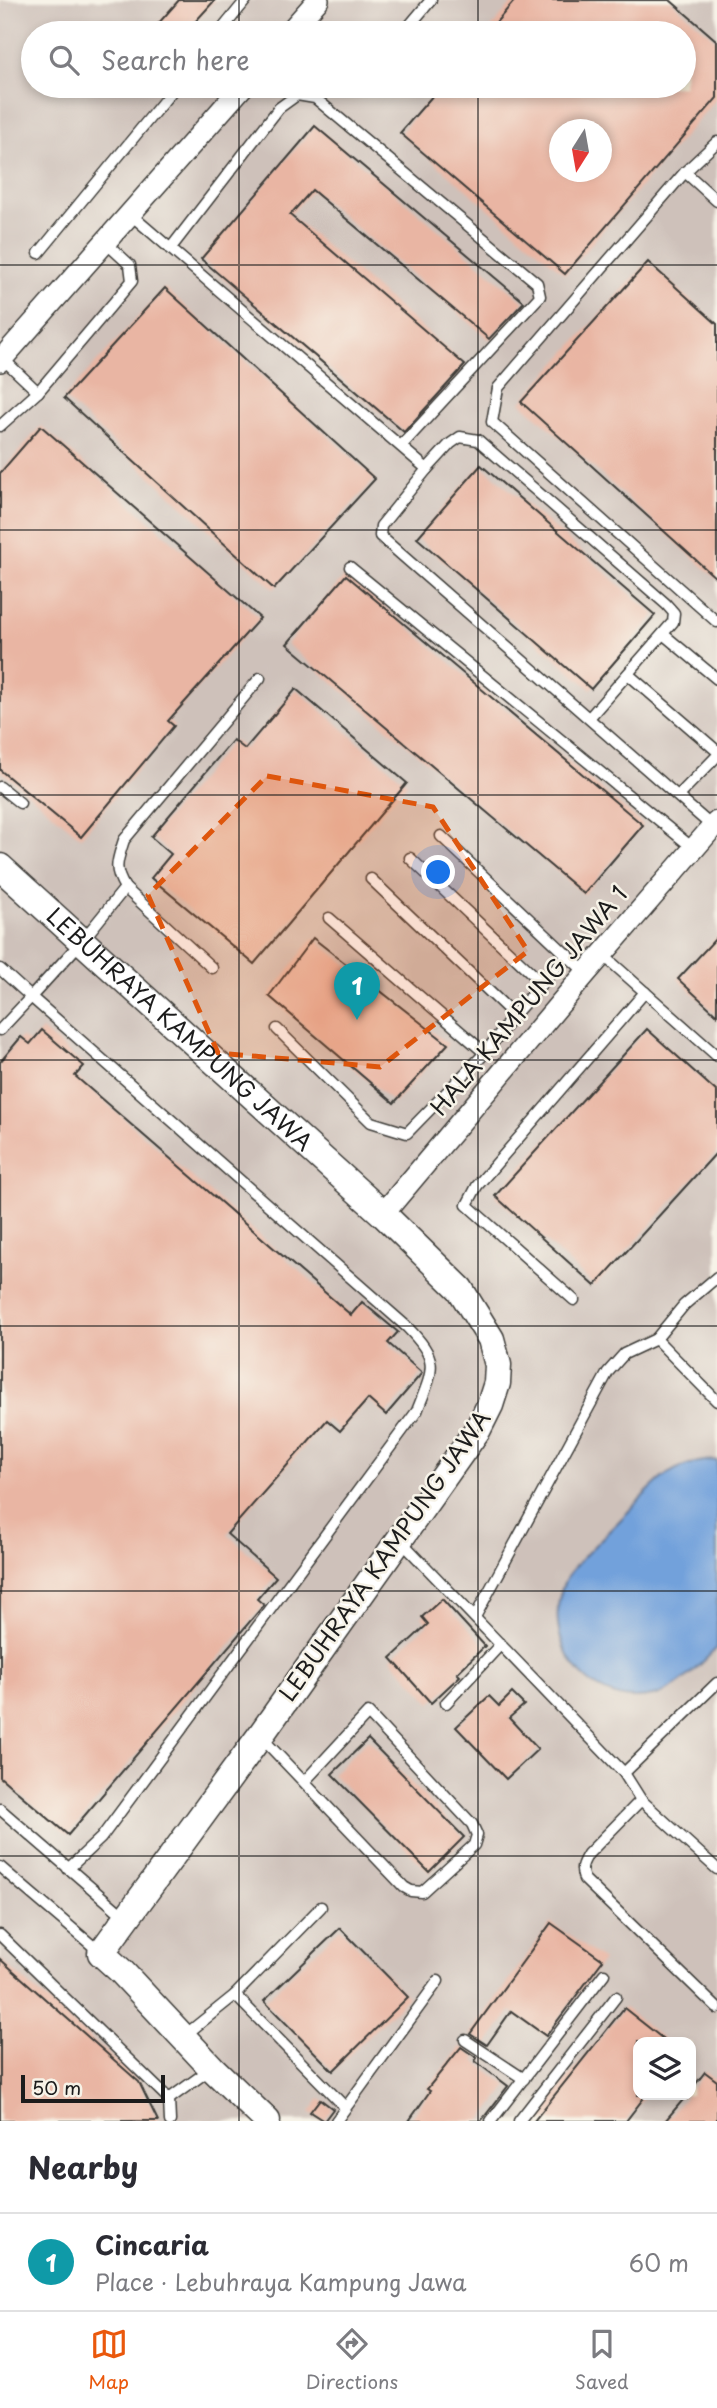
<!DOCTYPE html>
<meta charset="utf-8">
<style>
:root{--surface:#fff;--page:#f2f2f3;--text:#2b2b33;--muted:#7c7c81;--line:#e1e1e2;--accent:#ea580c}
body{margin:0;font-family:"Playpen Sans",sans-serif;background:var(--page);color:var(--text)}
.controls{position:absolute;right:21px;bottom:21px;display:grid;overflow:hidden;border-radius:14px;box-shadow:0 4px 10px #0003}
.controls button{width:63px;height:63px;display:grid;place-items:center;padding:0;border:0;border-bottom:2px solid var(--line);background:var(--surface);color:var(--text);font:35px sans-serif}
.compass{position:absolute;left:549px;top:119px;width:63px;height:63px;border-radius:50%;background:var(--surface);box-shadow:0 4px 10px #0003;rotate:191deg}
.scale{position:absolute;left:21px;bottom:18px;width:144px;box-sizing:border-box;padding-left:7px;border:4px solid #1c1c1c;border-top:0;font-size:19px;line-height:24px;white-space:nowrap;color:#1c1c1c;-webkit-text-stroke:5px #f7f3e8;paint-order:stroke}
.you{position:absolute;left:439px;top:873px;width:24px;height:24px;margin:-18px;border:5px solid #fff;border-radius:50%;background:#1a73e8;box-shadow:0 0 0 10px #1a73e833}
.badge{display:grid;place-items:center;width:46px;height:46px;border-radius:50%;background:var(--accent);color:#fff;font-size:23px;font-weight:700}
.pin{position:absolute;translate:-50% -58px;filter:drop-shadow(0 2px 4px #0008)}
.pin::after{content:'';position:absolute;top:37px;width:24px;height:21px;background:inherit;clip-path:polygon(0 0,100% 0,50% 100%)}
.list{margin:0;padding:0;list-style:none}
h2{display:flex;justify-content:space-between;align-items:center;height:91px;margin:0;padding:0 28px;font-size:30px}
h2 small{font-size:23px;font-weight:400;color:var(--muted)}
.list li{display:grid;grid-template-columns:46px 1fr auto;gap:21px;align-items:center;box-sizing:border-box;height:98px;padding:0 28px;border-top:2px solid var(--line)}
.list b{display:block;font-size:26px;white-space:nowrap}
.list p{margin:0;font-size:23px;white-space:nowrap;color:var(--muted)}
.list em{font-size:23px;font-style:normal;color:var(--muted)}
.icon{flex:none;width:38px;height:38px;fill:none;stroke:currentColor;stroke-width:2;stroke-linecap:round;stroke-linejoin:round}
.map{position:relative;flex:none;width:717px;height:2121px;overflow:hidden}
.search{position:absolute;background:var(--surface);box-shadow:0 4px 10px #0003;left:21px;right:21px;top:21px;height:77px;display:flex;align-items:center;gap:18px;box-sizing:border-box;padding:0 24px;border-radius:38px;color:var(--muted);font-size:26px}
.sheet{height:189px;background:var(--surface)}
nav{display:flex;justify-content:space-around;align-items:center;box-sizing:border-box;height:98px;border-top:2px solid var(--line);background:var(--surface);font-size:19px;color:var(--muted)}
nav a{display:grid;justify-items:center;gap:4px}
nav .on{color:var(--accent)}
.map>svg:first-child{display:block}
</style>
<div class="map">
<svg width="717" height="2121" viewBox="0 0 717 2121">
<rect width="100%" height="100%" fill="#f7f3e8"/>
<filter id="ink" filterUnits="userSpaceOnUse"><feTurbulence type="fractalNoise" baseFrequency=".0143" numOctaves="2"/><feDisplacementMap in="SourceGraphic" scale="14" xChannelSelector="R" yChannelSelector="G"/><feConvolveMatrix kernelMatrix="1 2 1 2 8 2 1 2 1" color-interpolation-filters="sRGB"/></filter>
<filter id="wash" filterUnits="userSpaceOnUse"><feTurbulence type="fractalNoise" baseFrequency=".00686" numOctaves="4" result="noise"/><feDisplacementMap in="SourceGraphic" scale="28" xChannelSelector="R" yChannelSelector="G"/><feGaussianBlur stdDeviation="1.57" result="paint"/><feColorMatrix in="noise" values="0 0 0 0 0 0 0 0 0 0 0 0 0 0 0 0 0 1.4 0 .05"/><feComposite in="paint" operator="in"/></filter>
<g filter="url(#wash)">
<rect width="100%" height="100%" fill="#f1e9d2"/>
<path fill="#cec1ba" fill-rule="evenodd" d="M0,0H717V2121H0ZM33,33H684V86H33ZM560,130H602V172H560ZM638,2042H691V2095H638Z"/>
<path fill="#72a1db" stroke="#475e7c" stroke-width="2" d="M711,1460L717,1461V1648C699,1665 679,1690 653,1696C587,1711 537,1638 566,1579C573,1564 611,1530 624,1516C655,1485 665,1465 711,1460Z"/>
<g id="blocks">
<g fill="#e9b5a3" fill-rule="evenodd">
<path d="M179,0H215L185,33H150Z"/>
<path d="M515,0H670L717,41V98L565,274L400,133L441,86H684V33H487ZM559,130H601V172H559Z"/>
<path d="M315,126L524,302L489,339L312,190L290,215L465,365L404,432L201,259Z"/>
<path d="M648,262L717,324V579L521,402Z"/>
<path d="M165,288L375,479L274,589L64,398Z"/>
<path d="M41,426L260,618L168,721L174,726L81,837L0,770V473Z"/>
<path d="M481,465L655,615L591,689L417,538Z"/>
<path d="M346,575L643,825L584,894L287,644Z"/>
<path d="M296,689L407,783L254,964L151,878L171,854L151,837L233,740L245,749Z"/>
<path d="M717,937V1015L678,979Z"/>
<path d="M313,938L448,1044L394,1103L269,996Z"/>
<path d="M647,1029L717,1092V1152L595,1286L495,1196Z"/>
<path d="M42,1030L84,1066L75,1076L351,1315L362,1302L398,1332L388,1343L422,1373L386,1415L368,1399L340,1431L327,1420L227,1534L276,1577L257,1599L264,1605L68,1835L0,1777V1062L21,1037L30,1044Z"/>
<path d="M442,1599L485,1646L457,1673L460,1676L431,1703L391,1658L428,1624L422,1617Z"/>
<path d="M512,1693L524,1705L509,1718L538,1749L506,1779L456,1727L489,1696L499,1706Z"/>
<path d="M368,1739L464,1837L429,1872L332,1774Z"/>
<path d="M551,1923L603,1960L546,2036L511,2011L487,2045L470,2034Z"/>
<path d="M340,1928L408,1997L333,2071L264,2001Z"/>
<path d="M0,1959L139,2082L158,2121H0Z"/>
<path d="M624,2008L667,2042H638V2095H646L626,2121H534Z"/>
<path d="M461,2047L477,2058L475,2061L508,2086L481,2121H409L430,2091L427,2089Z"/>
<path d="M705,2072L717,2081V2121H665L687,2095H691V2090Z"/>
<path d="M320,2099L333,2109L324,2121L310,2112Z"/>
</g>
</g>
</g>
<g filter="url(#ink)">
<use href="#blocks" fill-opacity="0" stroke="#3c3b37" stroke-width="2"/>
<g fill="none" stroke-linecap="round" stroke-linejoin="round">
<defs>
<g id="service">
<path d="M404,32L431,0"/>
<path d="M219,33L246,0"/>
<path d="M717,142L685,172L498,388L492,422L717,622"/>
<path d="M685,172L717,201"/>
<path d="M130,214L427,469L450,444L460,437L478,440L666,604L674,613L673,622L589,718"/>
<path d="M170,249L279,108L297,95L315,98L537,283L540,296L401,446"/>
<path d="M39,253L176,86"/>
<path d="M38,392L132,281L130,265L105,242"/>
<path d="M0,426L38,392L2,358"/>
<path d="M427,469L381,526L380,536L715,829"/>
<path d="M350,567L694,849"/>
<path d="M663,634L717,679"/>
<path d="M628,674L717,751"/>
<path d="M0,787L20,803"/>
<path d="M678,796L717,756"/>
<path d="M441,836L586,973"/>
<path d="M410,858L542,983"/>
<path d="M371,879L514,1015"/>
<path d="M329,918L485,1053"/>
<path d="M602,954L717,1056"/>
<path d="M212,968L125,888C113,868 117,862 124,840L260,678"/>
<path d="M0,969L31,997L82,941L125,888"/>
<path d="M277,1029L371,1122L407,1133L485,1053L514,1015L568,954"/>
<path d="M0,1030L31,997L407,1327C440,1361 434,1368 417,1411L101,1838L68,1869"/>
<path d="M574,1300L467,1205L477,1186L645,992"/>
<path d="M656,1339L684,1305L717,1277"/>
<path d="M399,1539L624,1773L641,1800L717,1869"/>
<path d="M475,1617L608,1372L624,1354L656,1339L717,1401"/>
<path d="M446,1703L501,1644"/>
<path d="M260,1736L404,1887L411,1891L422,1892L474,1845L477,1835L472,1824L368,1713L304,1782"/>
<path d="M624,1773L717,1683"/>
<path d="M641,1800L588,1854C582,1864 580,1868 584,1879L717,2008"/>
<path d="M0,1809L125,1917"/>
<path d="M0,1867L101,1953"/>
<path d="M0,1935L169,2099L170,2121"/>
<path d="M235,1995L345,2107"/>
<path d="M184,2036L235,1995L321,1907"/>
<path d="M465,2040L524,2079"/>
<path d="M169,2099L212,2068"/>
<path d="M336,2121L438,1981"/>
<path d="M491,2121L604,1974"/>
<path d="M519,2121L616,1997"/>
</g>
<g id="minor">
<path d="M289,33L318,0"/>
<path d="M0,361L243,86"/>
<path d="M383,1214L586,973L717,822"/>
</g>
<g id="tertiary">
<path id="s1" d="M0,867L383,1214L460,1289L491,1339L498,1365L497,1383L490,1405L478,1429L260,1736L101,1953L121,1971L212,2068L267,2121"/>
</g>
</defs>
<use href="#service" stroke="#3c3b37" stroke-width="13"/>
<use href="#minor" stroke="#3c3b37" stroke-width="24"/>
<use href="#tertiary" stroke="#3c3b37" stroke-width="29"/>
<use href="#service" stroke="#fff" stroke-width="10"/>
<use href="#minor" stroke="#fff" stroke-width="21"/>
<use href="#tertiary" stroke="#fff" stroke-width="26"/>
</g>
</g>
<path fill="#de560d" fill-opacity="0.2" stroke="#de560d" stroke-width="5" stroke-dasharray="14 9" stroke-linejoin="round" d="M267,776L433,807L528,951L380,1067L218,1053L148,895Z"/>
<path fill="none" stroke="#1c1c1c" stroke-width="2" stroke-opacity="0.55" d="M239,0V33M478,0V33M239,86V2121M478,86V2121M0,265H717M0,530H717M0,795H717M0,1060H717M0,1326H717M0,1591H717M0,1856H717"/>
<g text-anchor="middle" stroke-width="5" stroke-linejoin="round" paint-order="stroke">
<g font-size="23" fill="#1c1c1c" stroke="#f7f3e8">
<text transform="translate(529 1001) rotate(-50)" y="8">HALA KAMPUNG JAWA 1</text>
<text dy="8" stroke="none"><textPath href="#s1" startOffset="242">LEBUHRAYA KAMPUNG JAWA</textPath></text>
<text transform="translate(385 1556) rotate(-55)" y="8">LEBUHRAYA KAMPUNG JAWA</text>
</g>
</g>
</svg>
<div class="controls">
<button><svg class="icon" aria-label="layers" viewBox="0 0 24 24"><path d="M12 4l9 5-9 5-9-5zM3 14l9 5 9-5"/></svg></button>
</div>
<svg class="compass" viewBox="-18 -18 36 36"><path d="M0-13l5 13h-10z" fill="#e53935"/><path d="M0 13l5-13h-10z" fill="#7c7c81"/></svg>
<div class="scale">50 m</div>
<div class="you"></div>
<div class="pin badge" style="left:357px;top:1020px;background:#0f9aa8">1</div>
<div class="search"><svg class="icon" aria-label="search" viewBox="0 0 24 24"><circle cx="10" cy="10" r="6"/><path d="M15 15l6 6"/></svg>Search here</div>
</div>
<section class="sheet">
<h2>Nearby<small></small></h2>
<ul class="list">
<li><span class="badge" style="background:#0f9aa8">1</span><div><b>Cincaria</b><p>Place · Lebuhraya Kampung Jawa</p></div><em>60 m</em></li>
</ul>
</section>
<nav>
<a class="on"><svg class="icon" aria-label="map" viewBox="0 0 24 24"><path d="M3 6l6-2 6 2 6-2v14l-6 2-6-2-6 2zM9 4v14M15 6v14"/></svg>Map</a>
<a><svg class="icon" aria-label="directions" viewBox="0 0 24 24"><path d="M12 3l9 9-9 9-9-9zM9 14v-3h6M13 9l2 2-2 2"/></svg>Directions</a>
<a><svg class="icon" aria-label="saved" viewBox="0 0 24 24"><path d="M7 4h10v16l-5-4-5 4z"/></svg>Saved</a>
</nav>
